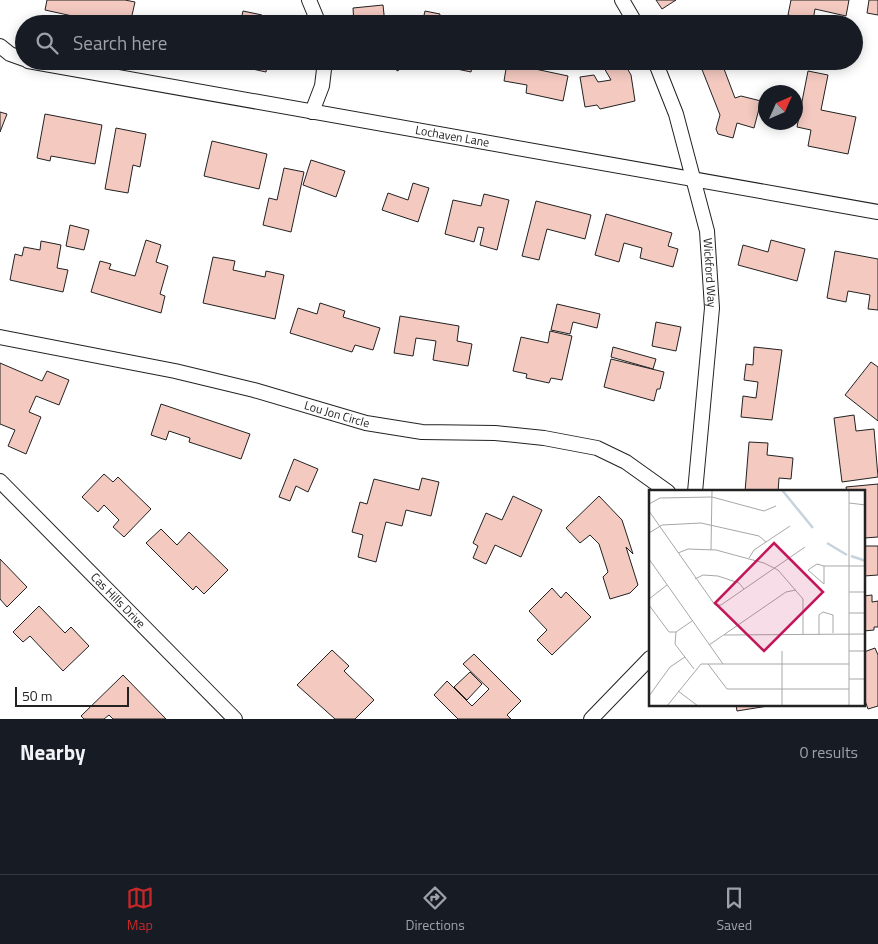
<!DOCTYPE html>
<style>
:root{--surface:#171b24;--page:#20242c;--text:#f1f3f6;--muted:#9ea1a6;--line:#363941;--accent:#c62828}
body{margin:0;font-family:"Titillium Web",sans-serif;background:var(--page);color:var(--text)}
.compass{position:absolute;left:758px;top:85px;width:45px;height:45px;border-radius:50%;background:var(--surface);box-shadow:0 2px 12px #0003;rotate:45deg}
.scale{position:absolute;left:15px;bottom:12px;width:114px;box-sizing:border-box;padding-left:5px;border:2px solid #222;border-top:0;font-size:14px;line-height:18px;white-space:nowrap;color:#222;-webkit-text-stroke:4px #fff;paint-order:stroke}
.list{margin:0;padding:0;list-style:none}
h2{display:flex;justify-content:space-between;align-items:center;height:65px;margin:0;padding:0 20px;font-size:21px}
h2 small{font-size:16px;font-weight:400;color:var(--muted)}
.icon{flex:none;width:28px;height:28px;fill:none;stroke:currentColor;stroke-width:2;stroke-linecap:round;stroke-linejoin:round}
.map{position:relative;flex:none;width:878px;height:719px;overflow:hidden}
.search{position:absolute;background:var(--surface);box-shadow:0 2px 12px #0003;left:15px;right:15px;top:15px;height:55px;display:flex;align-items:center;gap:12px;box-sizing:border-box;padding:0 18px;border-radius:28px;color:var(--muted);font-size:19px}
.sheet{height:155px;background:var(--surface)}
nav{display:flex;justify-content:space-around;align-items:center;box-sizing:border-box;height:70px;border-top:1px solid var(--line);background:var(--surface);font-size:14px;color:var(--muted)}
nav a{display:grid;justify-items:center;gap:2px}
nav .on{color:var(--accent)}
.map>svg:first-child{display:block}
</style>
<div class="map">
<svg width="878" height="719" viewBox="0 0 878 719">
<rect width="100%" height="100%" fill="#fff"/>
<g fill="#f3c9c0" stroke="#222">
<path d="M47,0H125L135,2L130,24L100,20V24H86L76,22L77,17L45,10Z"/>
<path d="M656,0H676L662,9Z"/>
<path d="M791,0H849L846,16L815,9L813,20L788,15Z"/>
<path d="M869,0H878V15L867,13Z"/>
<path d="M383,5L385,24H354L353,8Z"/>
<path d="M243,11L262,15L260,24H240Z"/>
<path d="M425,11L440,14L438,24H422Z"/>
<path d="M216,61H268L266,72Z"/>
<path d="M381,61H404L398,71Z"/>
<path d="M439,61H473L471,72L438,65Z"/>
<path d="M600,61H623L631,75L635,101L600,109L597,105L585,107L580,77L594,75L598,82L611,80Z"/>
<path d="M718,61H721L735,98L741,96L761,101L754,128L737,123L733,138L718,134L716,129L720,115L701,67Z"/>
<path d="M507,63L568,76L563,101L526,93L527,85L504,81Z"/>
<path d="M808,71L828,75L821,110L856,117L848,154L808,146L811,130L797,127Z"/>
<path d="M0,112L7,114L0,132Z"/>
<path d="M45,114L102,125L95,164L51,156L50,161L37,158Z"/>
<path d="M116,128L146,134L140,167L133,165L128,193L105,189Z"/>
<path d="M212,141L267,154L259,189L204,176Z"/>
<path d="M311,160L345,171L336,197L303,185Z"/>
<path d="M284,168L304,172L291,232L263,225L269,198L277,200Z"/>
<path d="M413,183L429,188L418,222L382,210L388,193L408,200Z"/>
<path d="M484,194L509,200L497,250L480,245L484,228L478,227L474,242L445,234L453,200L481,206Z"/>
<path d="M536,201L591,215L585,239L547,229L539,260L522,256Z"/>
<path d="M606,214L672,233L668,246L678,249L673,267L640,258L642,248L624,243L619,262L595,255Z"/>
<path d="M70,225L89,230L84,250L66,246Z"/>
<path d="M146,240L161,245L156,262L168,266L160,294L165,296L161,313L91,292L100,261L111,264L109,269L135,276Z"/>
<path d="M771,240L805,249L797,281L738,265L743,245L768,252Z"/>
<path d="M41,241L61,245L57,268L68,270L63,292L10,280L15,254L22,256L24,247L40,250Z"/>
<path d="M835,251L878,259V310L868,309L870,295L848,291L846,302L827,298Z"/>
<path d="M213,257L235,261L233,270L265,277L266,271L284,275L275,319L203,303Z"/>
<path d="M320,303L345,311L343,317L380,328L373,350L355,345L352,352L290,333L298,308L317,314Z"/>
<path d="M557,304L600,314L597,328L573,322L570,334L551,330Z"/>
<path d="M400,316L459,326L457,341L472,344L468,366L433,360L436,341L416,338L413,356L394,353Z"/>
<path d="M656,322L681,327L676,351L652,346Z"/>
<path d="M550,331L572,336L562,380L551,378L549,383L526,378L527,374L513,371L521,337L548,343Z"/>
<path d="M613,347L656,359L653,369L611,357Z"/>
<path d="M754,347L782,350L772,420L741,417L743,396L756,398L758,382L744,380L746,364L753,365Z"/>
<path d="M611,359L664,372L660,389H657L654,401L604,387Z"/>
<path d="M871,362L878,367V421L845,395Z"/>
<path d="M0,363L42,381L47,371L69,380L59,405L36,396L29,412L41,417L26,454L8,446L15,430L0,424Z"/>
<path d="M161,404L250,434L241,459L189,442L190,438L169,431L166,440L151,435Z"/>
<path d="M854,415L856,431L874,429L878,477L842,482L834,418Z"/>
<path d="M749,442L768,443L767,455L793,458L791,479L779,478L778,492H745Z"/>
<path d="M294,459L318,469L308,492L296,486L290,501L279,497Z"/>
<path d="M104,474L113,482L118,477L151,509L124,537L113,527L119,520L104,505L98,512L82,497Z"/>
<path d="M422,478L439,482L431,516L406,510L402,526L386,522L376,562L358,557L363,535L352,532L360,502L367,504L374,479L419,490Z"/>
<path d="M878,484V537L864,538V492H847L846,487Z"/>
<path d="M513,496L542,510L521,557L495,545L486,564L473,558L478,546L473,543L486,513L502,520Z"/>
<path d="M599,496L622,520L633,554L626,547L638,585L630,593L610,599L603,577L608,572L599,544L590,535L580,543L566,528Z"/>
<path d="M161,529L177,545L189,532L228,570L204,594L196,586L193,590L146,543Z"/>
<path d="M864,546H878V575L864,576Z"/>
<path d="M0,559L27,587L7,607L0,599Z"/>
<path d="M552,588L561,598L566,592L591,617L552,655L537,640L547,630L529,611Z"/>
<path d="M872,595V602L878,601V627H874V630L864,631V596Z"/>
<path d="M39,606L65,633L71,627L89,646L63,671L30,636L23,642L13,632Z"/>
<path d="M875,648L878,655V706L868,709L864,698V652Z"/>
<path d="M332,650L349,666L344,671L374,700L355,719H335L297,685Z"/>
<path d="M474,654L521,701L507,715L511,719H458L434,695L447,681L472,706L489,689L463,664Z"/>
<path d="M470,672L482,684L467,700L454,687Z"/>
<path d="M123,675L166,719H113L109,715L104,719H84L81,716Z"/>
<path d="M736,705H768V706L737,711Z"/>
</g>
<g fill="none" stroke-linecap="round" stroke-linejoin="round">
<defs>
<g id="minor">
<path d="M309,0L319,24"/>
<path d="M622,0L636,24"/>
<path d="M0,46L10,54L24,59"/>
<path id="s1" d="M28,61L878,212"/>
<path id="s2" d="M655,61L676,114L707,231L712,308L695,492"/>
<path d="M312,112L322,86L325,61"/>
<path id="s3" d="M0,337L175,371L254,390L366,423L422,432L495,433L544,438L597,448L626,462L668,492"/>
<path id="s4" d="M0,481L235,719"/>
<path d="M591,719L650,658"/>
</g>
</defs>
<use href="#minor" stroke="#222" stroke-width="16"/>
<use href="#minor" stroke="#fff" stroke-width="14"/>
</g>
<g text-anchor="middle" stroke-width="4" stroke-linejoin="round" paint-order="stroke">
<g font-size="12" fill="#222" stroke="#fff">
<text dy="4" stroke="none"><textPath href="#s1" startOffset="431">Lochaven Lane</textPath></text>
<text dy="4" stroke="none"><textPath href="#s2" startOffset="220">Wickford Way</textPath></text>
<text dy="4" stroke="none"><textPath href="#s3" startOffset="346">Lou Jon Circle</textPath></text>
<text dy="4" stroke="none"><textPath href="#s4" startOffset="168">Cas Hills Drive</textPath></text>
</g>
</g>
<g transform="translate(649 490)">
<rect width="216" height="216" fill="#fff"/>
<path fill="none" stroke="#c7d3dd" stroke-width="2.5" d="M133,0L164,38M178,53L198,65M202,66L217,71"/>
<path fill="none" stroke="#a7a7a7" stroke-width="1" d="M200,13L217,15M0,14L11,8L63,7L115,21L127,16M0,21L66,115H72L156,57M0,43L13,35L52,33L110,46L117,52M62,60L63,0M29,63L39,59L67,60L115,73L129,80L154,109V145M100,68L105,60L141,36M0,69L74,174M168,74L175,76V94L159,80ZM175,76H217M46,89L54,85L69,86L90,93L95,99M200,102H217M0,109L18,95M0,115L20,142H27L43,131M200,123H217M27,142L26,154L45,179M75,145L217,144M170,145V125L174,122L184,125V143M60,155L137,102L147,100M200,161H217M59,174L78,199H200M200,189H217M29,201L49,216M0,206L21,177L36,167M18,216L52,174H200M133,216V161M200,216V0"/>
<path fill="#c2185b" fill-opacity="0.15" stroke="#c2185b" stroke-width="2.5" d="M125,53L174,102L115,161L66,113Z"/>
<rect width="216" height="216" fill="none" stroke="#222" stroke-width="2.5"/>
</g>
</svg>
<svg class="compass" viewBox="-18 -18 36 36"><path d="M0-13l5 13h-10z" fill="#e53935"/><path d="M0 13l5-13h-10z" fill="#9ea1a6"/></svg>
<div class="scale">50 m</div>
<div class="search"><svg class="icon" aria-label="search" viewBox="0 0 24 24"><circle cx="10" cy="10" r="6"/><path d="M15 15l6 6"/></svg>Search here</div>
</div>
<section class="sheet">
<h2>Nearby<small>0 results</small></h2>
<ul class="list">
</ul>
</section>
<nav>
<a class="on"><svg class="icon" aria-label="map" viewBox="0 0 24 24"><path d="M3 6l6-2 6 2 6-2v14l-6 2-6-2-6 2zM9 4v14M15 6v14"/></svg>Map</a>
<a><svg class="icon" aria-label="directions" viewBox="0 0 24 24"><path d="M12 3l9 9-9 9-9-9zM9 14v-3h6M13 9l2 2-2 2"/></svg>Directions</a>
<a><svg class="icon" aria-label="saved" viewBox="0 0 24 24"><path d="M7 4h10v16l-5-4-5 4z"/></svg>Saved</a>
</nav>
